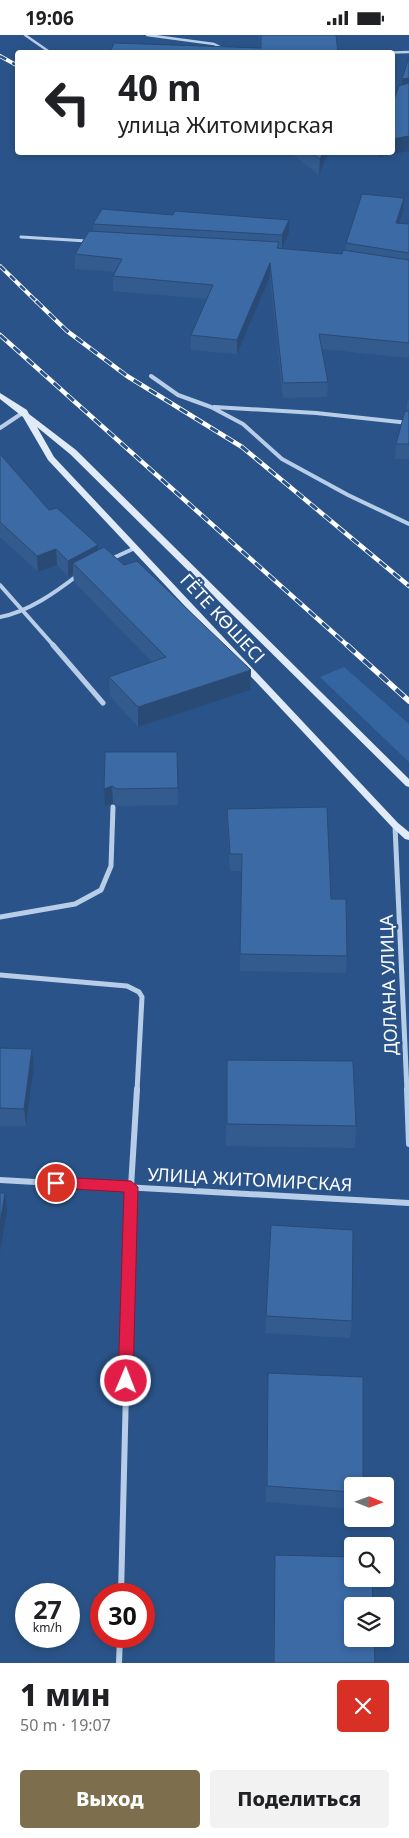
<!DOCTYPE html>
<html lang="ru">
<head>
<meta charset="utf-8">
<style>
	body { margin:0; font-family:"Noto Sans",sans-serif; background:#f2f2f2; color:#202124; height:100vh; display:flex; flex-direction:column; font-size:19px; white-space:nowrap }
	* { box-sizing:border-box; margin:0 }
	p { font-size:16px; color:#757577 }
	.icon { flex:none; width:28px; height:28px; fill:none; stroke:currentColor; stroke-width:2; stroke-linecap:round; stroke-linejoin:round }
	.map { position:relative; height:1628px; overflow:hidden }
	.sheet { display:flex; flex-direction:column; background:#fff; flex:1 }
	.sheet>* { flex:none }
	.banner { position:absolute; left:15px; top:15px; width:380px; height:105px; border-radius:5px; box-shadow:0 2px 8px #0003; background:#fff; color:#202124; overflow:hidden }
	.needle { width:32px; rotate:91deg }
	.buttons { position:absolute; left:344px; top:1442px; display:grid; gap:10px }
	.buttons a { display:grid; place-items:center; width:50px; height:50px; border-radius:5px; background:#fff; box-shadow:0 2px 8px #0003; font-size:25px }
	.speed { position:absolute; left:15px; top:1548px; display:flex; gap:10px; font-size:25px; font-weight:700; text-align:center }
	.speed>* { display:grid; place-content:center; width:65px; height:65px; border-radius:50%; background:#fff; box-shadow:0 2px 8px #0003; line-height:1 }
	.speed small { font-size:12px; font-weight:400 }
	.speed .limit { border:8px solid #d22; background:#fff; color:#111 }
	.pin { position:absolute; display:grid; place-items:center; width:42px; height:42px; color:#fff; margin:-21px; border:2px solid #fff; border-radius:50%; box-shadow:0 1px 5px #0007 }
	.me { position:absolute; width:55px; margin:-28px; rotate:1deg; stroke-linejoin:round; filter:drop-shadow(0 0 4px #0008) }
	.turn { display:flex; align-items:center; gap:18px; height:105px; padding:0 20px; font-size:22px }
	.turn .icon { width:65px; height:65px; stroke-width:2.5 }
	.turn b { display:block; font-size:35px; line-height:42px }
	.round { display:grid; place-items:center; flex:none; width:52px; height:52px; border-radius:5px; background:#f2f2f2 }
	.summary { display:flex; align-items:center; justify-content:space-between; height:85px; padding:0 20px }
	h1 { font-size:30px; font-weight:800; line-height:38px }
	.primary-button { display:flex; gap:10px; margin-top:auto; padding:10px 20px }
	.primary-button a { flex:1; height:58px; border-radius:5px; background:#7d6f4d; color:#fff; font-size:20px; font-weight:800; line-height:58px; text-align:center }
	.primary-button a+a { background:#f2f2f2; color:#202124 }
	.status { display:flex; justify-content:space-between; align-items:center; height:35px; padding:0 25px; background:#fff; direction:ltr }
	.status svg { height:14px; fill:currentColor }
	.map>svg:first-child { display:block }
</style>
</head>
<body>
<div class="status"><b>19:06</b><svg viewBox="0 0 49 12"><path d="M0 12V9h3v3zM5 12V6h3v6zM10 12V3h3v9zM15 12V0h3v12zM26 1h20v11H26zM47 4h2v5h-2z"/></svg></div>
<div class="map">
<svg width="409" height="1628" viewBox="0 0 409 1628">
	<rect width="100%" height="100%" fill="#2a5489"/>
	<!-- green -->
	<path fill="#3565a0" d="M344,632L409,689V727L320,642Z"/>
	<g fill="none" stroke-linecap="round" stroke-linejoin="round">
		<!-- lane -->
		<path stroke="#b8cee8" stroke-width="2.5" d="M25,0L51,18
			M147,0L214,9L222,13
			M373,18L409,17"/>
		<!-- street-far3 -->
		<path stroke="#b8cee8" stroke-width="3" d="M392,63L409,61
			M21,202L87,206"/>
		<!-- street-far2 -->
		<path stroke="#b8cee8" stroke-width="4" d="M151,341L178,360L211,372L243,389L282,424L348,460L409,489
			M214,372L316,378L409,388
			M0,393L24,377
			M111,524L135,513
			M0,550L54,611
			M0,582C28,577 56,557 78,540"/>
		<!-- street-far1 -->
		<path stroke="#b8cee8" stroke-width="5" d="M53,610L103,668
			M395,791L407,1056
			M0,882L75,869L101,855L111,831L113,772
			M0,940L127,951L139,957L142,962L137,1056"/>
		<!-- street -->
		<path stroke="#b8cee8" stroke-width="6" d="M407,1054L409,1109
			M0,1145L409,1168
			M121,1559L131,1152L137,1054
			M119,1628L120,1601"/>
		<!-- secondary -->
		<path fill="#e1ebf8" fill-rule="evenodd" d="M0,358L27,375L29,379L76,415L409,744V752L406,751L70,419L37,392L54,422L398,788L409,797V805L405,804L392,792L48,425L23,382L0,364Z"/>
		<!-- rail-far2 casing -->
		<g stroke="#fff" stroke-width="4">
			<path id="rail-far2" d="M0,21L18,31
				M0,231L37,267"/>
		</g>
		<!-- rail-far1 casing -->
		<g stroke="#fff" stroke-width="4.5">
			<path id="rail-far1" d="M36,266L67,296L127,341L242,412L409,551
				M0,300L348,611"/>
		</g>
		<!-- rail casing -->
		<g stroke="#fff" stroke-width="5.5">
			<path id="rail" d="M347,610L409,666"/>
		</g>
		<!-- rail-far2 -->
		<use href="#rail-far2" stroke="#2a5489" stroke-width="2.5" stroke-dasharray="7" stroke-linecap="butt"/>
		<!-- rail-far1 -->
		<use href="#rail-far1" stroke="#2a5489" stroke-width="3" stroke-dasharray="9" stroke-linecap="butt"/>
		<!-- rail -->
		<use href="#rail" stroke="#2a5489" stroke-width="4" stroke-dasharray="11" stroke-linecap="butt"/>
	</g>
	<!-- wall -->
	<path fill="#335b8e" d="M259,0H336L260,13Z
		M291,118H328L319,140Z
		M404,163L403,176L399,188L409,189V323L322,314L328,347L327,362L283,363L270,242L237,319L191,315V300L207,264L113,256V241L115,237L75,234V219L93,196V189L289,198L282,214L342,219L345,215L346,208Z
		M409,363V424H395L396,409L407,376V369Z
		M0,419L49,475L98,510L99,515L124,530L251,635L250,655L138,692L110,661L109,642L152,627L74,547L73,539L68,542L57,530L38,537L0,502Z
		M177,717L178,770L117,771L113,768L105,771L104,754Z
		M227,774L331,864L347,921L346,938L240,936L241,836H230L227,791Z
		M0,1013L32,1014L34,1031L26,1091H0Z
		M227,1025L356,1091L355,1113L226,1111Z
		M266,1281L352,1286L350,1303L265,1298Z
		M268,1338L352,1451V1474L266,1467Z
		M275,1520L375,1628H273Z"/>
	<!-- shaded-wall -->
	<path fill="#294a74" d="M409,43V58L401,59L402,44Z
		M409,101V116L379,122V118H392V104Z
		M253,118H269L253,120Z
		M323,118H328L319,140L320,124Z
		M404,163L403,176L395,202L396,188Z
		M289,185V198L282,214V200Z
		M270,228V242L237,319V305Z
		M98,510L99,526L73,528V539L68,542V526Z
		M56,514L57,530L38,537L37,521Z
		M251,635L250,655L138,692V672Z
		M112,751L113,768L105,771L104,754Z
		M32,1014L34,1031L26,1091L24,1074Z
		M5,1158L7,1175L0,1217V1189Z"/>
	<!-- building -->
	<path fill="#3b6aa5" stroke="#294a74" d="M261,0H336L338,18H110L114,8L261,13Z
		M409,22V43L402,44Z
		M409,48V101L392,104V70L399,51Z
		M311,118H323L320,124Z
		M362,159L404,163L396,188L409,189V218L346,208Z
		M102,174L173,180L175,176L289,185L282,200L93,189Z
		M89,196L279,207L277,213L342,219L343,215L409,225V308L319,299L328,347L283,348L270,228L237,305L191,300L213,250L113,241L122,224L75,219Z
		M405,376H409V409H396Z
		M0,419L49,475L57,473L98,510L68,526L56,514L37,521L0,487Z
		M104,512L124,530L137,526L251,635L138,672L109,642L166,622L73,528Z
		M105,717H177L178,753L117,754L112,751L104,754Z
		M327,772L331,864H346L347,921L240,919L242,819H230L227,774Z
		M0,1013L32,1014L24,1074L0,1073Z
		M227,1025L353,1026L356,1091L227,1089Z
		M0,1158H5L0,1189Z
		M271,1190L353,1195L352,1286L266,1281Z
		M268,1338L363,1342V1451H352V1457L267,1451Z
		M275,1520L352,1522V1544H372L373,1571H352V1604H374L375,1628H274Z"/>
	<!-- route -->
	<path fill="#e11d48" stroke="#92132f" d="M56,1142L131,1146L138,1152L133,1346L131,1350L126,1352L121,1350L118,1346L124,1157L56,1153L49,1148Z"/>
	<g text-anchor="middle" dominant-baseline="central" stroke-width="5" stroke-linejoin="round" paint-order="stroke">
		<!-- street labels -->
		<g font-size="18" fill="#fff" stroke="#2a5489">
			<text transform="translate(223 583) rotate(47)">ГЁТЕ КӨШЕСІ</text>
			<text transform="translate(388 950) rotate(-92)">ДОЛАНА УЛИЦА</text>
			<text transform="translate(250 1144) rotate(3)">УЛИЦА ЖИТОМИРСКАЯ</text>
		</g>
	</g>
</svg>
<div class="buttons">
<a><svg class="needle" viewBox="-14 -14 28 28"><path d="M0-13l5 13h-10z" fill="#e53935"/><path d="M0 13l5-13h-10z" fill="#757577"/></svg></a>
<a><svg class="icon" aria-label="search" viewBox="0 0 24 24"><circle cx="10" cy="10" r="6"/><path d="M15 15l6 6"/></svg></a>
<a><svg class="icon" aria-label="layers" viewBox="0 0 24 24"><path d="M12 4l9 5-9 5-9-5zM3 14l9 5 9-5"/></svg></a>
</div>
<div class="speed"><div>27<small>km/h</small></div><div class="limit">30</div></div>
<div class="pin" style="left:56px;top:1148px;background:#d93025"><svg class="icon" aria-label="arrive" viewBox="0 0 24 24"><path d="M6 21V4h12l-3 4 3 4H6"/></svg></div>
<svg class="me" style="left:126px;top:1346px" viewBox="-20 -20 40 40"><circle r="17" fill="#e11d48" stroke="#fff" stroke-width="3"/><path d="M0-11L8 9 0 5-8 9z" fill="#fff"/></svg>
<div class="banner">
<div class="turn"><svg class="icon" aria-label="left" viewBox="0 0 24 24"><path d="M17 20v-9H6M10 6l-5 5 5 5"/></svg><div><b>40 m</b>улица Житомирская</div></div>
</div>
</div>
<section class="sheet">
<div class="summary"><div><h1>1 мин</h1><p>50 m · 19:07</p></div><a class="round" style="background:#d93025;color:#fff"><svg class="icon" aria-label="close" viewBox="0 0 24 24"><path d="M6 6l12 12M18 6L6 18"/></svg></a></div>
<div class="primary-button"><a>Выход</a><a>Поделиться</a></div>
</section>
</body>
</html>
